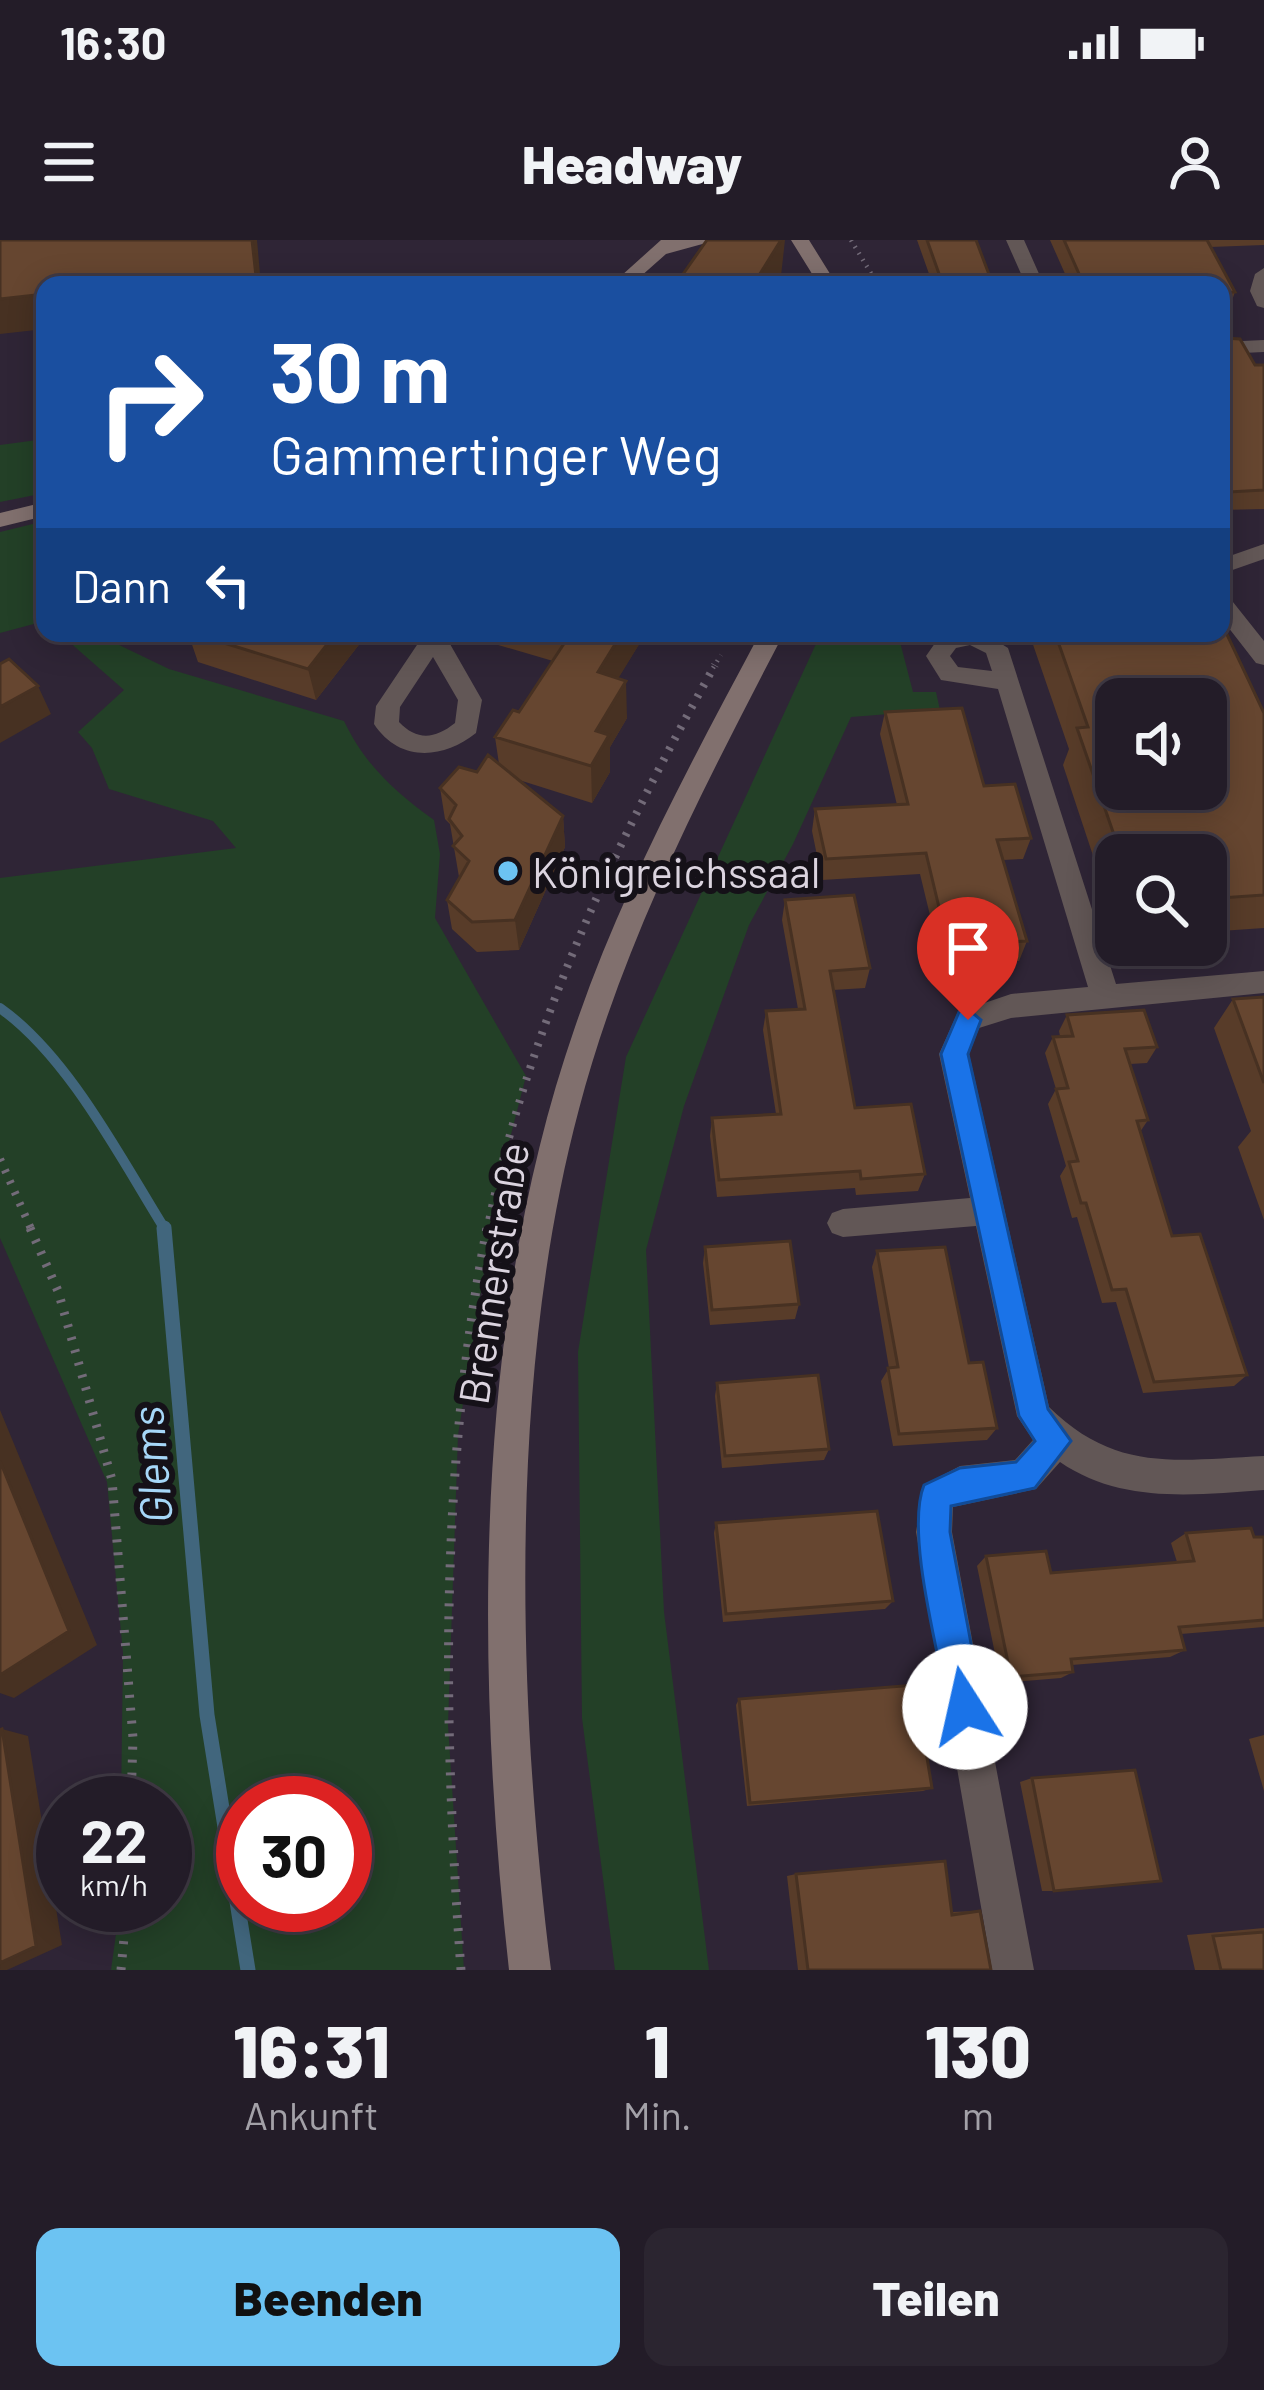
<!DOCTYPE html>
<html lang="de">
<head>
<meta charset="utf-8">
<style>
	body { margin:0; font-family:Barlow,sans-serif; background:#2b2530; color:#f1f3f6; height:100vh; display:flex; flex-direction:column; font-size:45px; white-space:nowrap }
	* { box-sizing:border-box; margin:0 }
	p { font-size:39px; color:#a3a1a8 }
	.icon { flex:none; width:66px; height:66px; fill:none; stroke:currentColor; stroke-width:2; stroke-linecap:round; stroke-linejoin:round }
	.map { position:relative; height:1730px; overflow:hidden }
	.sheet { display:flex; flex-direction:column; background:#231c28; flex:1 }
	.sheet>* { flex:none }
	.banner { position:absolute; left:36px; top:36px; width:1194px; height:366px; border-radius:24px; box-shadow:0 6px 30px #0003,0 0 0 3px #403a45; background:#1a4fa0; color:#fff; overflow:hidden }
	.tools { position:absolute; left:1095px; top:438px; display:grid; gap:24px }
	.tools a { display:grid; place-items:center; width:132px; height:132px; border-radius:24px; background:#231c28; box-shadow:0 6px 30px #0003,0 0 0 3px #403a45; font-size:60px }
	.speed { position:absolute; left:36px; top:1536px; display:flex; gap:24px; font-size:60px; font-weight:700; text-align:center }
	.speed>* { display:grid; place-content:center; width:156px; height:156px; border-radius:50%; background:#231c28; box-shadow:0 6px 30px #0003,0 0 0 3px #403a45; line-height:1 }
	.speed small { font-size:30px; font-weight:400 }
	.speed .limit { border:18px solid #d22; background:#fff; color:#111 }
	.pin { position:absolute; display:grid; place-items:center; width:102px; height:102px; color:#fff; margin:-123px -51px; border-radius:50% 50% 50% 0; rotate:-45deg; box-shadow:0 0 12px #0007 }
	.pin .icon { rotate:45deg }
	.me { position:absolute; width:132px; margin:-66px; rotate:350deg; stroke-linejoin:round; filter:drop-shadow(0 0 9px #0008) }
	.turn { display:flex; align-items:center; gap:42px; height:252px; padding:0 36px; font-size:54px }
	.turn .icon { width:156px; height:156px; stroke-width:2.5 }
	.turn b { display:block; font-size:84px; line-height:102px }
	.then { display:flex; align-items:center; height:114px; padding:0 36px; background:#0003; gap:24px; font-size:45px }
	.eta { display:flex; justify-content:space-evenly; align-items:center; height:204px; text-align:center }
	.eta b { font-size:72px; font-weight:800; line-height:84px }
	.cta { display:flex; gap:24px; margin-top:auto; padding:24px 36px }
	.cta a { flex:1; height:138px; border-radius:24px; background:#6cc3f2; color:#111; font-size:48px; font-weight:800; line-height:138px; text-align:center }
	.cta a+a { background:#2b2530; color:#f1f3f6 }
	.status { display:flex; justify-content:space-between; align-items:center; height:84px; padding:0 60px; background:#231c28; direction:ltr }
	.status svg { height:33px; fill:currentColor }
	header { display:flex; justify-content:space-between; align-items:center; height:156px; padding:0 36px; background:#231c28; font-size:54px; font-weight:800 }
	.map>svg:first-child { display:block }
</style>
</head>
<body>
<div class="status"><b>16:30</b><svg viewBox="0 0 49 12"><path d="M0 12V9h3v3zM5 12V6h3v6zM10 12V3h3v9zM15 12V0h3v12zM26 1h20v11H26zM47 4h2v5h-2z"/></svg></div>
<header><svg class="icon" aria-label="menu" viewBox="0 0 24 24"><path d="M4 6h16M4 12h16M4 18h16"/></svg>Headway<svg class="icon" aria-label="person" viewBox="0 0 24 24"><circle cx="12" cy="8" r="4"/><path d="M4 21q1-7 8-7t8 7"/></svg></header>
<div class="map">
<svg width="1264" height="1730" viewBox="0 0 1264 1730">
	<rect width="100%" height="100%" fill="#2f2536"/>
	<!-- green -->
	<path fill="#234027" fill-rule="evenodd" d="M45,199V253L0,262V205Z
		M45,281V381L0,393V292Z
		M59,393H132L117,404L169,429L344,481C365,525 395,552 434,580L440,614L435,678L526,836L498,945L458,1195L448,1485L464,1730H111L120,1665H165V1563H121L123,1413L107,1242L0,998V638L236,608L213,581L109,549L92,508L78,492L124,450ZM243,1563H345V1665H243Z
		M821,393H916L899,398L913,452H936L940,470L851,477L793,604L749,685L684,866L646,1010L664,1372L709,1730H615L582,1478L578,1112L626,817Z"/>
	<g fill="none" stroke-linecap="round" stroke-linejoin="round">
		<!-- stream-far1 -->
		<path stroke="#41667d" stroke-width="10" d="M0,768C69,817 121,919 166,991"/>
		<!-- stream -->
		<path stroke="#41667d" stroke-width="15" d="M164,988L207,1475L248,1730"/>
		<!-- path-far2 -->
		<path stroke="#736b79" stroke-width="4.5" stroke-dasharray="1.5 6" stroke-linecap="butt" d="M851,0L878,45
			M713,428L721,415"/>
		<!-- path-far1 -->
		<path stroke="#736b79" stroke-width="8" stroke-dasharray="3 9" stroke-linecap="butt" d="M0,919L32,991
			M487,991C527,789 615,604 715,425"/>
		<!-- path -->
		<path stroke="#736b79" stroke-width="9" stroke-dasharray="3 10" stroke-linecap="butt" d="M30,988L58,1051L112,1240L133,1498L131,1563
			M121,1730L127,1665
			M461,1730C443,1482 439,1233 487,988"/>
		<!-- minor -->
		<path fill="#625756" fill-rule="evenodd" d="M1006,0H1024L1044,45H1026Z
			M1264,28V68L1257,66L1250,51L1255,34Z
			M1264,100V112L1221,114V102Z
			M1264,304V319L1221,334V319Z
			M1221,354L1229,357L1264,401V425L1256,423L1221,378Z
			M425,393H449L446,397L482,460L476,493C442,520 399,522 374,484L376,466ZM433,417L458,460L455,483C435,499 417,501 399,482L400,467Z
			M953,393H984L1008,408L1116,744L1264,731V753L1011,778L979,788L969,814L1049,1167C1116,1233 1177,1220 1264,1216V1250C1194,1255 1121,1264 1060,1222L1036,1249L953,1267L952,1292L1034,1730H992L916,1292L924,1245L960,1226L1015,1220L1033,1200L1017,1176L976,986L843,997L832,993L827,983L832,973L843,969L970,958L939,814L958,772L1011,754L1088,747L998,449L941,440L926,416L940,396ZM970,405L986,413L992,431L958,427L950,416L956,408Z"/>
		<!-- secondary -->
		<path fill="#81706e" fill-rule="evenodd" d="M661,0H717L666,14L631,45H611Z
			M791,0H809L837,45H819Z
			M45,262V276L0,287V273Z
			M760,393H784C704,547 623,701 579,869C508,1135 517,1458 551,1730H509C475,1424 473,1080 575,787C622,649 692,521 760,393Z"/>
	</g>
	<!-- wall -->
	<path fill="#583c29" d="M917,0H976L993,45H933Z
		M1050,0H1264V5L1210,7L1235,52L1228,71H1225V98L1255,125H1264V269L1221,270V45H1070Z
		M188,393H368L316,460L198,422Z
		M488,393H646L618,438L627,478L610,507V532L592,563L519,540L563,576L565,607L519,710L477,712L452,689L447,660L459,637L450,584L445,579L440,548L499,524L495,497L519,472L553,421L488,402Z
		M1029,393H1221L1264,473V688L1206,692V615H1116V685L1063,525L1069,509Z
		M885,472L984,546L1031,598L1023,619L1003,620L1027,701L1019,721L942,725L920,634L822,640L812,591L815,569L897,565L880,494Z
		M785,660L870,728L865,748L833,750L855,868L925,934L918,951L856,955L855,948L717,957L710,896L712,878L776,874L763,790L766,771L798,769L782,680Z
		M1264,757V980L1238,907L1251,891L1214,788L1233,759Z
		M1067,775L1157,807L1147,823L1130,824L1148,880L1140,892L1172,996L1247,1135L1234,1146L1143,1153L1116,1062L1102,1063L1077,977L1072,978L1060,936L1066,926L1048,864L1056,849L1045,813L1053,797L1060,796L1059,791Z
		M705,1007L799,1064L795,1079L710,1085L703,1023Z
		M877,1011L969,1123L997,1188L987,1200L893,1206L881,1141L889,1128L872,1027Z
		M717,1143L829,1209L824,1220L722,1228L715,1156Z
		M716,1283L893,1361L885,1369L723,1382L714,1293Z
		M1186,1293L1264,1297V1387L1181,1394L1185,1410L1170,1417L1072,1425L1073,1432L1061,1438L1001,1443L977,1326L986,1316L1051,1333L1177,1322L1171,1303Z
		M739,1459L932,1548L923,1551L747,1566L736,1465Z
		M1264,1495V1551L1249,1499Z
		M1032,1538L1054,1651H1042L1020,1542Z
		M796,1634L951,1672L980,1671L991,1730H798L787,1636Z
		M1264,1688V1730H1195L1187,1695Z"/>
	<!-- shaded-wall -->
	<path fill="#473122" d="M252,0H257L261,45H257Z
		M781,0H785L780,45H753Z
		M45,54V89L0,94V59Z
		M336,393H368L316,460L308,429Z
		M622,393H646L599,470L598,432Z
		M626,441L627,478L610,507V532L592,563L591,526L596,491Z
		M38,446L51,474L0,503V467Z
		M563,576L565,607L519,710L515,680Z
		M0,1170L97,1405L14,1458L0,1453Z
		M2,1489L28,1496L62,1705L7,1730H0Z"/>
	<!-- building -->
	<path fill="#664630" stroke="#473122" stroke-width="3" fill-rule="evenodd" d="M0,0H252L257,45H163V41L126,45H45V54L0,59Z
		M707,0H781L753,45H660L662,41L676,44Z
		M927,0H976L993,45H943Z
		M1064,0H1207L1235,52L1221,53V45H1084Z
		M1221,60L1228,79L1224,83L1225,98L1240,99L1255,125H1264V250L1229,252L1226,246H1221Z
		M1223,386L1264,473V655L1206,659V615H1121L1077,488L1088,487L1055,393H1221V387ZM1116,459H1206V549H1116Z
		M192,393H336L308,429Z
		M571,393H622L598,432L626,441L596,491L609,495L591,526L495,497L513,470L519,472Z
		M9,419L38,446L0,467V424Z
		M962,468L984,546L1015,544L1031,598L997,600L1027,701L948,705L926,613L826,619L815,569L908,564L885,472Z
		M488,515L563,576L515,680L472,682L447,660L469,621L453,606L462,596L449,579L456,565L440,548L459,527L477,532Z
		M854,655L870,728L830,731L855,868L911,864L925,934L861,939L860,931L719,940L712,878L781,874L766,771L805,769L785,660Z
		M1264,757V843L1233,759Z
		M1144,770L1157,807L1125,809L1148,880L1137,881L1172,996L1200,994L1247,1135L1154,1142L1126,1049L1112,1050L1086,963H1081L1069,922L1078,921L1056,849L1068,848L1053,797L1073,796L1067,775Z
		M790,1001L799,1064L712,1070L705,1007Z
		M945,1007L969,1123L983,1122L997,1188L899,1194L888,1128L898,1127L877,1011Z
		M818,1135L829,1209L725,1216L717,1143Z
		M0,1221L69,1391L0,1435Z
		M877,1271L893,1361L726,1374L716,1283Z
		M1251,1288L1254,1297H1264V1380L1179,1387L1185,1410L1071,1419L1073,1432L1011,1437L986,1316L1046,1311L1051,1333L1194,1321L1186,1293Z
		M915,1445L932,1548L750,1563L739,1459Z
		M2,1489L36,1706L0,1723V1490Z
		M1135,1530L1161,1641L1054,1651L1032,1538Z
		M945,1621L952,1675L980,1671L991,1730H808L796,1634Z
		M1264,1692V1730H1221L1213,1696Z"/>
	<!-- route -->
	<path fill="#1a73e8" stroke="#114b97" stroke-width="3" d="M968,769L981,780L968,814L1048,1169L1071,1201L1035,1248L951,1266L950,1292L983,1467L978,1480L965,1485L953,1480L948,1467C939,1414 905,1292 924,1245L960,1228L1016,1222L1035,1201L1019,1176L941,814L959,772Z"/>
	<!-- markers -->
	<circle fill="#6cc3f2" stroke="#151118" stroke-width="4.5" cx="508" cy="631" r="12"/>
	<g text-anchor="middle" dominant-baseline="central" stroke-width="12" stroke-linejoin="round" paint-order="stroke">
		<!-- poi labels -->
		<g font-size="42" fill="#dbd4df" stroke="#151118" text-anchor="start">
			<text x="532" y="631">Königreichssaal</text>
		</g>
		<!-- street labels -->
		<g font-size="42" fill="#dbd4df" stroke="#151118">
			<text transform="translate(492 1033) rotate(-81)">Brennerstraße</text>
		</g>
		<!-- water labels -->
		<g font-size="45" font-style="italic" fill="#a6d7f8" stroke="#151118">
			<text transform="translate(150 1225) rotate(-95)">Glems</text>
		</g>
	</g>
</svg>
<div class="tools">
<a><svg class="icon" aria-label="sound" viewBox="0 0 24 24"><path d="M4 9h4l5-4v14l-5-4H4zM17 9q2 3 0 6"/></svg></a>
<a><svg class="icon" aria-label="search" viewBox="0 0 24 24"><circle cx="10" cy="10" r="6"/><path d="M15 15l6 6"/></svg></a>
</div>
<div class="speed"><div>22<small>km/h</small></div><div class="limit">30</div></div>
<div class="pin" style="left:968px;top:780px;background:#d93025"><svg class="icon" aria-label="arrive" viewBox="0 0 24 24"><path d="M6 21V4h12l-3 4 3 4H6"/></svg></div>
<svg class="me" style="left:965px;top:1467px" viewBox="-20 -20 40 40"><circle r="19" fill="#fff"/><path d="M0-13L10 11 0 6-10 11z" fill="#1a73e8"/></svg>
<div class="banner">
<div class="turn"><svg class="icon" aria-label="right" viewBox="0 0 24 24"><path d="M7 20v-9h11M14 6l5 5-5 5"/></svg><div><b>30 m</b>Gammertinger Weg</div></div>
<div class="then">Dann<svg class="icon" aria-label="left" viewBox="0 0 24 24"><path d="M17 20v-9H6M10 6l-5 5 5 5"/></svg></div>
</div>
</div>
<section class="sheet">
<div class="eta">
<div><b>16:31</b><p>Ankunft</p></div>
<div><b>1</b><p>Min.</p></div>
<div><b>130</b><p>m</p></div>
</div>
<div class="cta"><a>Beenden</a><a>Teilen</a></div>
</section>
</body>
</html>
